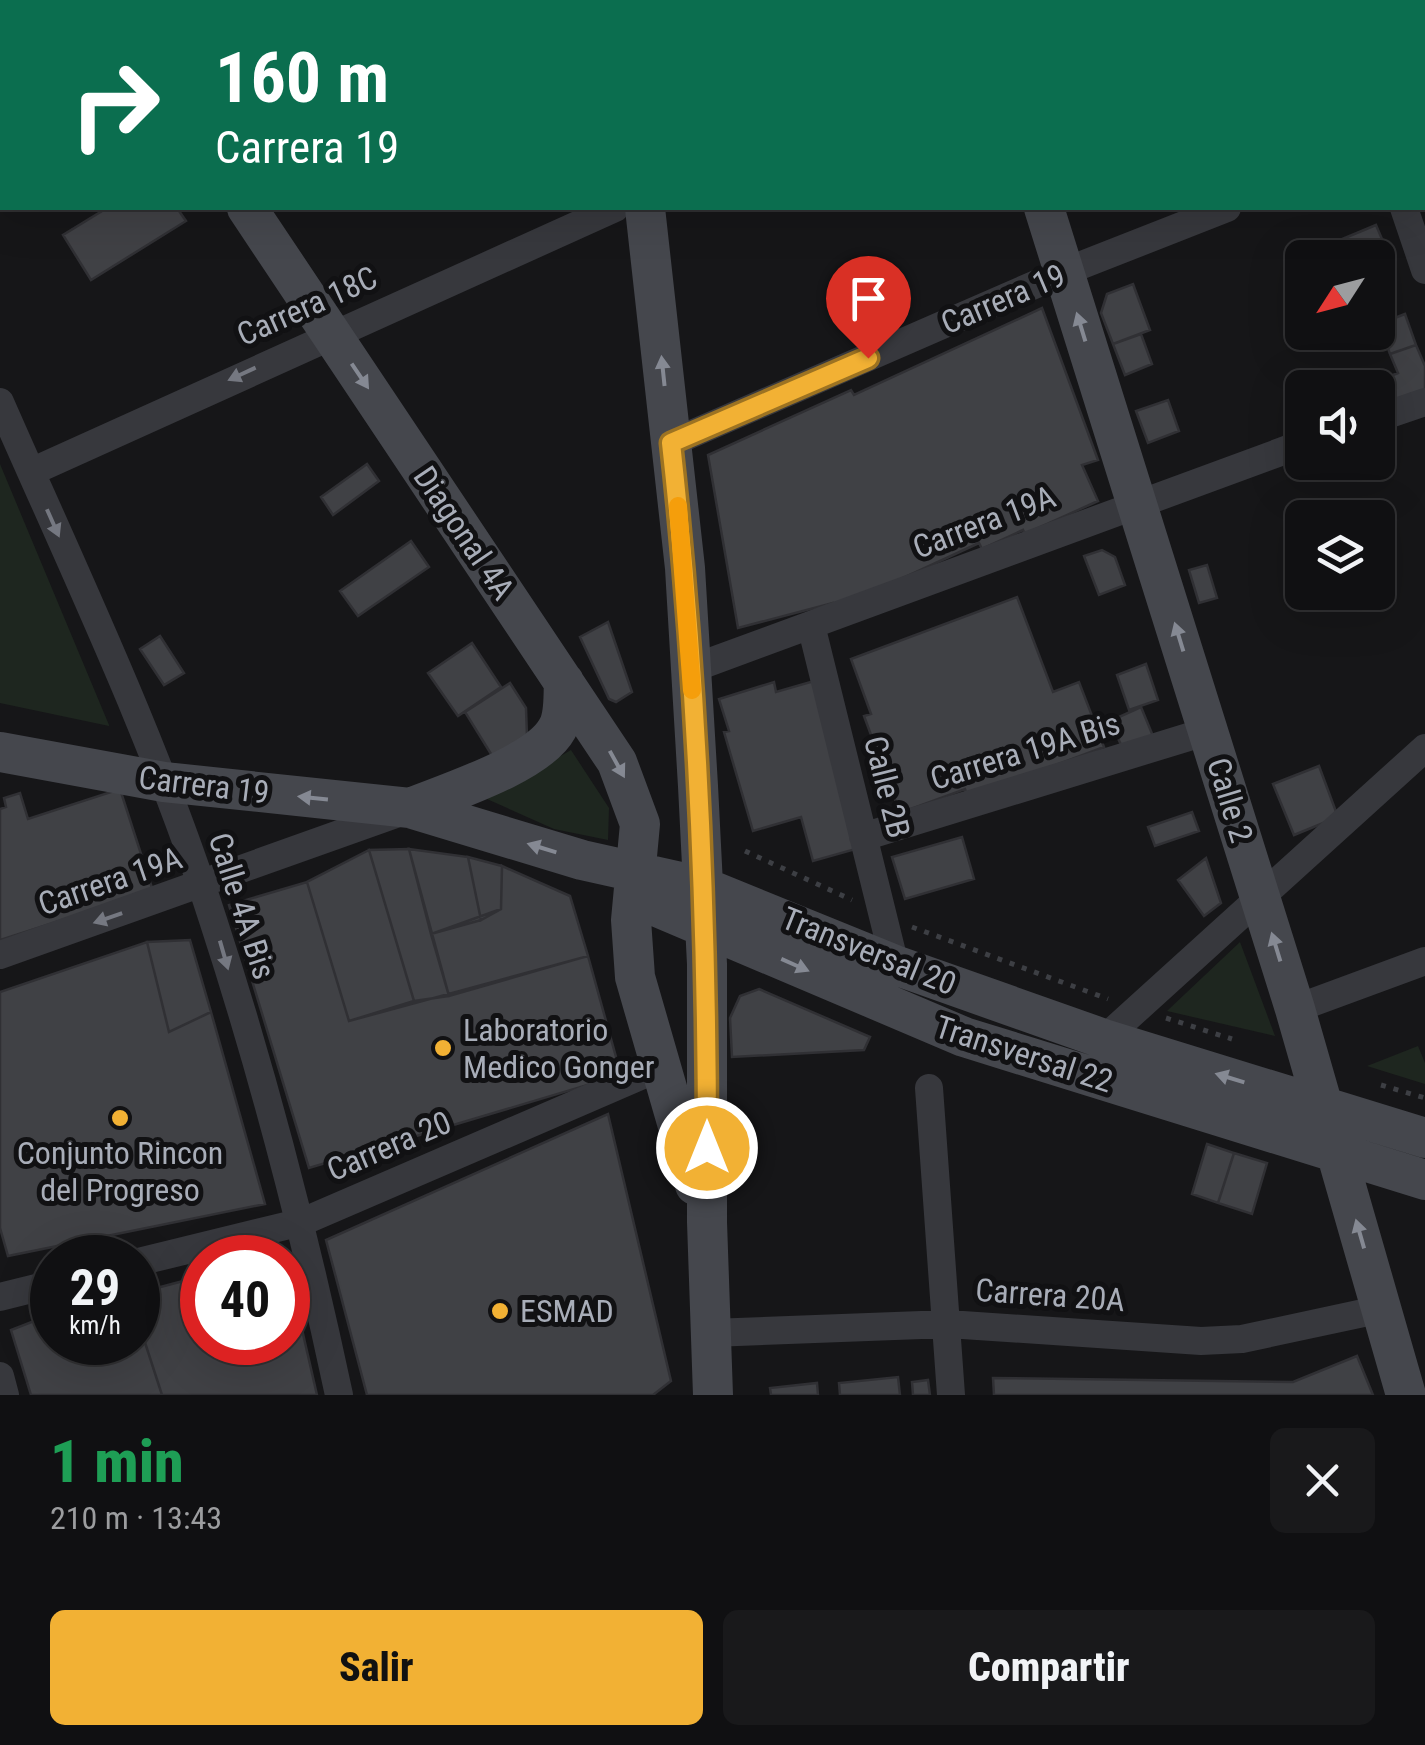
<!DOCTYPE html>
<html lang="es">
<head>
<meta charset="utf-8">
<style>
	body { margin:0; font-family:"Roboto Condensed",sans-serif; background:#19191b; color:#f1f3f6; height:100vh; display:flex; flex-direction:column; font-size:38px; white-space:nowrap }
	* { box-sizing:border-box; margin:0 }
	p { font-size:32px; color:#9c9d9f }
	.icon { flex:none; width:55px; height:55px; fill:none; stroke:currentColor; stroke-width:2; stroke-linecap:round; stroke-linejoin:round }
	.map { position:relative; height:1395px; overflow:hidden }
	.sheet { display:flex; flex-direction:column; background:#101012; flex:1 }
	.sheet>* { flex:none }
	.top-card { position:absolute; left:0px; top:0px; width:1425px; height:210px; box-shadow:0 10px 40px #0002,0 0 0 2px #303032; background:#0b6e4f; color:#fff; overflow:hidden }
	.needle { width:65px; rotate:234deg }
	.tools { position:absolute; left:1285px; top:240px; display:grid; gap:20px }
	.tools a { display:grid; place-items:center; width:110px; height:110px; border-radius:15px; background:#101012; box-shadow:0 10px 40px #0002,0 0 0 2px #303032; font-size:50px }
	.speed { position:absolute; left:30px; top:1235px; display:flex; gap:20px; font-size:50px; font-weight:700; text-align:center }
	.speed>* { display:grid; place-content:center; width:130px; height:130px; border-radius:50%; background:#101012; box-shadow:0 10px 40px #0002,0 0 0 2px #303032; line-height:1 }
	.speed small { font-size:25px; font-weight:400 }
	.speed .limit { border:15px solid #d22; background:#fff; color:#111 }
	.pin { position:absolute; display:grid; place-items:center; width:85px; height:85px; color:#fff; margin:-102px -42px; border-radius:50% 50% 50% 0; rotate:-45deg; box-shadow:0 0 10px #0007 }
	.pin .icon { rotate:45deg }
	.me { position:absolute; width:110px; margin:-55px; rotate:0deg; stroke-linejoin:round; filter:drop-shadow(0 0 8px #0008) }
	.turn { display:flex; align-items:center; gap:35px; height:210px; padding:0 50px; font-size:45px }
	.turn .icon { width:130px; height:130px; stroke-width:2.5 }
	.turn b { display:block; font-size:70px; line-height:85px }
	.round { display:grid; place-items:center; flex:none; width:105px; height:105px; border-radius:15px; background:#19191b }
	.head { display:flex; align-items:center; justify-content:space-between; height:170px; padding:0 50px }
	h1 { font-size:60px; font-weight:800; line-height:75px; color:#1e9e55 }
	.cta { display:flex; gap:20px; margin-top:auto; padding:20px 50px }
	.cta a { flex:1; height:115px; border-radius:15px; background:#f2b134; color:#111; font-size:40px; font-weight:800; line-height:115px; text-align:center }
	.cta a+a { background:#19191b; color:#f1f3f6 }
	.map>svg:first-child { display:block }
</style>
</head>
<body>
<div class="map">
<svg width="1425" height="1395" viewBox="0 0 1425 1395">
	<rect width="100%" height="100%" fill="#161618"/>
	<!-- green -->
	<path fill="#1e261f" d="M0,464L109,725V726L0,703Z
		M571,750L609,808L608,840L554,829L487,799Z
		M1240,942L1275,1036L1167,1011Z
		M1418,1046L1425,1063V1084L1367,1066Z"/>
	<!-- building -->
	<path fill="#404145" stroke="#303034" stroke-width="2.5" d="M107,208H177L186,221L91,280L63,235Z
		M1376,225L1390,258L1378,263V258H1333L1328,245Z
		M1133,284L1150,330L1113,344L1101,313L1107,294Z
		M1042,308L1098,460L1082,465L1098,501L1025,534L1023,530L982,549L979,543L836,609L833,603L738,628L708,455L851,390L854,395Z
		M1405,314L1416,345L1390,354L1379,324Z
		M1141,334L1152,364L1125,375L1113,344Z
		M1416,345L1425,366V393L1378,411V388H1361L1398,373L1390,354Z
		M1168,400L1179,431L1148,443L1136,411Z
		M367,464L379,481L333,515L321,497Z
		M411,541L429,567L358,616L340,591Z
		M1102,550L1115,557L1125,585L1099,595L1084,556Z
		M1207,565L1217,598L1199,603L1189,570Z
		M1017,597L1053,692L1079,682L1104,747L968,798L965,789L900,813L864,716L871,714L851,659Z
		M608,622L632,692L616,702L609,699L580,637Z
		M160,636L184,673L164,685L140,649Z
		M472,643L501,687L458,716L428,673Z
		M1146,664L1158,700L1129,710L1117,675Z
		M814,681L863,847L813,861L801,817L753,831L724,732L729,731L719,699L774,682L776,692Z
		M510,683L526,708L527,736L496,762L465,712Z
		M1141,707L1153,736L1123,749L1110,721Z
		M1319,766L1338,817L1294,835L1273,784Z
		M120,789L153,891L0,940V809L6,807L4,798L20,793L28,819Z
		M1192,812L1199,831L1155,846L1148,827Z
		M962,837L974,879L905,899L892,857Z
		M409,849L468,857L481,920L431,934Z
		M409,849L449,996L414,1001L369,850Z
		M369,850L414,1001L349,1021L307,882Z
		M468,857L502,866L501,909L481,920Z
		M1206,858L1221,903L1204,916L1178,880Z
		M502,866L570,896L588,956L449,996L431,934L501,909Z
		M307,882L349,1021L588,956L621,1075L309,1168L229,905Z
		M190,940L211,1012L169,1032L147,942Z
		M147,942L169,1032L211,1012L265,1204L8,1256L0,1228V992Z
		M759,989L870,1037L864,1050L732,1057L730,1018L740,996Z
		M608,1114L671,1381L653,1395H367L326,1240Z
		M1207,1144L1234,1153L1218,1203L1192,1194Z
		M1234,1153L1267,1163L1252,1214L1218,1203Z
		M288,1268L317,1395H162L138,1321V1293L202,1276V1342H288Z
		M52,1314V1342H138V1321L162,1395H31L11,1330Z
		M1357,1356L1373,1395H994L993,1378L1293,1382Z
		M898,1377L900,1395H840L839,1383Z
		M928,1380L930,1395H913L912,1382Z
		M817,1383L818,1395H771L770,1388Z"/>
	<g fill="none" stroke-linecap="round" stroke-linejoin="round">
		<!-- path -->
		<path stroke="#3d3f44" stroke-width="5" stroke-dasharray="5 8" stroke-linecap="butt" d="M745,851L852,900
			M912,927L1108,999
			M1166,1018L1232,1039
			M1381,1085L1425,1098"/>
		<!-- street -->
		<path stroke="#37383d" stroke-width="28" d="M285,0V2
			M1341,0V2
			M354,2L362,0
			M1102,2L1107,0
			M0,120L2,119
			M1422,128L1425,126
			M1404,208L1425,270
			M0,402C75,573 156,742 213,920C264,1076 305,1235 339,1395
			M1378,418L1425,402
			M671,443L1064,272L1227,208
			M31,472L615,208
			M811,625L895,965
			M691,669L1302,444
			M863,837L1208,731
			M0,955L404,811
			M1295,1009L1425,961
			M1104,1039L1425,748
			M929,1088L951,1395
			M138,1262L302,1222L659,1068
			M0,1297L52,1284
			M711,1333L948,1324L1201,1341L1242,1339L1382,1309
			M0,1376L5,1395"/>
		<!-- secondary -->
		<path stroke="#45474d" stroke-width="40" d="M108,0L110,2
			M618,0V2
			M979,0L980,2
			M247,208L617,762L640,824L631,920L635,977L695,1185
			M645,208L685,568L698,786L707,964V1222L713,1395
			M1044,208L1295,1009L1406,1395
			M0,752L164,782L410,808L582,860L703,887L895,965L1104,1039L1425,1138
			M410,808C447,793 538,764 557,729C565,716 563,697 564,682
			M634,897L964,1037L1425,1180"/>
	</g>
	<!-- one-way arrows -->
	<defs><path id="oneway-solid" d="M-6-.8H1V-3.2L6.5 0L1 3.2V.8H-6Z" transform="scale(2.5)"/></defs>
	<g fill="#858993">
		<use href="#oneway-solid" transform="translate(1081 327) rotate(-107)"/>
		<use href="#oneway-solid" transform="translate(663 371) rotate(-96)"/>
		<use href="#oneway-solid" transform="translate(360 376) rotate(56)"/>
		<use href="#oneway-solid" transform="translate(1179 637) rotate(-107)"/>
		<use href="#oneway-solid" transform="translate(617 764) rotate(61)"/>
		<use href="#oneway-solid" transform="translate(313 798) rotate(-174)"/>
		<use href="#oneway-solid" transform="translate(542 848) rotate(-163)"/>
		<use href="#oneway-solid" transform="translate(1276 947) rotate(-107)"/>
		<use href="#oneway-solid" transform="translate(795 965) rotate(24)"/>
		<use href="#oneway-solid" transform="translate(1230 1078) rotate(-163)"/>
		<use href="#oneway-solid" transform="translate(1360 1234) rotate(-106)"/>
	</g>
	<g fill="#757881">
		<use href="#oneway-solid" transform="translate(242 374) rotate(155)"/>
		<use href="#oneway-solid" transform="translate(53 523) rotate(66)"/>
		<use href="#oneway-solid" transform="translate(108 918) rotate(161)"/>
		<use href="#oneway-solid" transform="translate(224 955) rotate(74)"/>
	</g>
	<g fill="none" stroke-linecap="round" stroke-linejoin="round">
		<!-- route casing -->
		<g stroke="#9d7322" stroke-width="25">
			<path id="route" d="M707,1148C707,913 697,677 671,443L868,358"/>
		</g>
		<!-- route -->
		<use href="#route" stroke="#f2b134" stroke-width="18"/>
		<!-- slow -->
		<path stroke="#f59e0b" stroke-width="18" d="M678,506L692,690"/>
	</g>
	<!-- markers -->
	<g fill="#f2b134" stroke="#111113" stroke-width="4">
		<circle cx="443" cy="1048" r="10"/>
		<circle cx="120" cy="1118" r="10"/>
		<circle cx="500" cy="1311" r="10"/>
	</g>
	<g text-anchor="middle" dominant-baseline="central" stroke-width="10" stroke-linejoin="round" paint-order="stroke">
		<!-- street labels -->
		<g font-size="32" fill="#a8adb8" stroke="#111113">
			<text transform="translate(1003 299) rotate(-23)">Carrera 19</text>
			<text transform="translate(307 306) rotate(-24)">Carrera 18C</text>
			<text transform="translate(984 522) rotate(-21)">Carrera 19A</text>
			<text transform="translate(464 533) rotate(56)">Diagonal 4A</text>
			<text transform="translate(1025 751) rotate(-17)">Carrera 19A Bis</text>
			<text transform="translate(204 785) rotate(7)">Carrera 19</text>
			<text transform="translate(887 787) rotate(76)">Calle 2B</text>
			<text transform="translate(1230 800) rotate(73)">Calle 2</text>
			<text transform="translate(110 881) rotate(-19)">Carrera 19A</text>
			<text transform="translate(242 906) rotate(72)">Calle 4A Bis</text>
			<text transform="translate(869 951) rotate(22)">Transversal 20</text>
			<text transform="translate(1024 1054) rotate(18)">Transversal 22</text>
			<text transform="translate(389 1146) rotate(-23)">Carrera 20</text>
			<text transform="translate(1050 1295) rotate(4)">Carrera 20A</text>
		</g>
		<!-- poi labels -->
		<g font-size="32" fill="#a8adb8" stroke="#111113" text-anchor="start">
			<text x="463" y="1030">Laboratorio<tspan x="463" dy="37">Medico Gonger</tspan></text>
			<text x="120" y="1153" text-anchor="middle">Conjunto Rincon<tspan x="120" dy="37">del Progreso</tspan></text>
			<text x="520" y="1311">ESMAD</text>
		</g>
	</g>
</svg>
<div class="tools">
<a><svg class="needle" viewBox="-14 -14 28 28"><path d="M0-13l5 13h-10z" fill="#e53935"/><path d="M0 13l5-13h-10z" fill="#9c9d9f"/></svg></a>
<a><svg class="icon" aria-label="sound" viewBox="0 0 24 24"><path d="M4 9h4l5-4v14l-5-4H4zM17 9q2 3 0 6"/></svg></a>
<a><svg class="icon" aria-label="layers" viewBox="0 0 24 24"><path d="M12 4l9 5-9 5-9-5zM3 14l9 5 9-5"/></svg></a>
</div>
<div class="speed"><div>29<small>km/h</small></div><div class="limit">40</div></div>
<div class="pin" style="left:868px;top:358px;background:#d93025"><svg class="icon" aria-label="arrive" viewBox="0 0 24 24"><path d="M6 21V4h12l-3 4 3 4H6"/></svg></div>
<svg class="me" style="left:707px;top:1148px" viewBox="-20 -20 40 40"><circle r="17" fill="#f2b134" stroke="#fff" stroke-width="3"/><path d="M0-11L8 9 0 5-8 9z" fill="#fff"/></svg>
<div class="top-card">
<div class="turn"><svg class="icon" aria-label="right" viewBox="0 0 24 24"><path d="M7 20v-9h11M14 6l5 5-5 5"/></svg><div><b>160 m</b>Carrera 19</div></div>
</div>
</div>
<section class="sheet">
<div class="head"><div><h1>1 min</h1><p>210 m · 13:43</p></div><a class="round"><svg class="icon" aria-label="close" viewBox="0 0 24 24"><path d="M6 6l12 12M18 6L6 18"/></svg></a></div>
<div class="cta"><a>Salir</a><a>Compartir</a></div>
</section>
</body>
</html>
